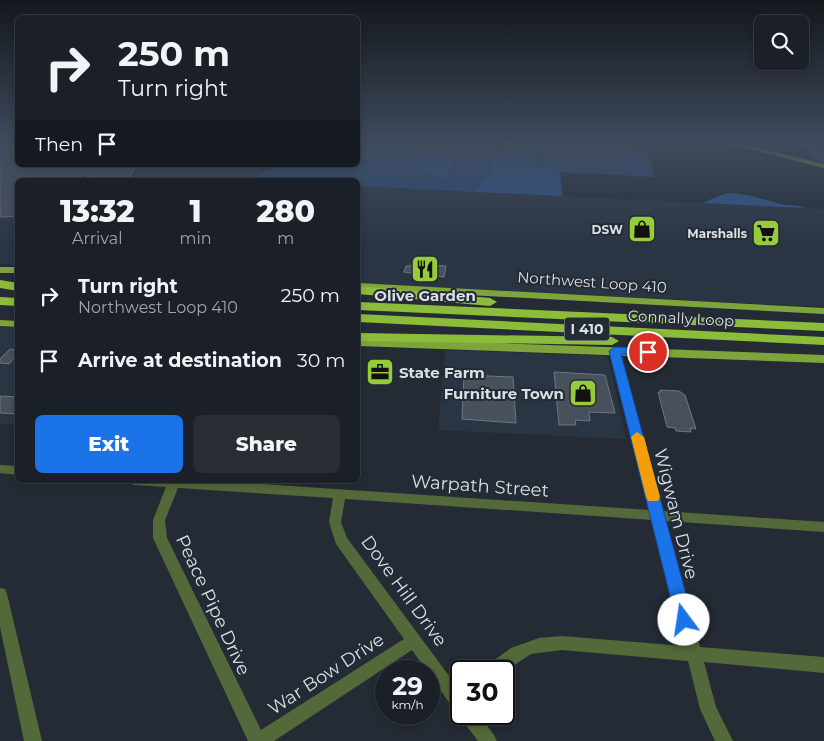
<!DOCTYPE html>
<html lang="en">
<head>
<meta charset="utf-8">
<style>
	body { margin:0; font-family:Montserrat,sans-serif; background:#282d34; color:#f1f3f6; height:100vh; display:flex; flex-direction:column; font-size:19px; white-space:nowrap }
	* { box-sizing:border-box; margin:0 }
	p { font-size:16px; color:#a0a3a8 }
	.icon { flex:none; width:28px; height:28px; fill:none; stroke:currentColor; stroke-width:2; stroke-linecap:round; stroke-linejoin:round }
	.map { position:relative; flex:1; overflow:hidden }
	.sheet { position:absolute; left:15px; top:178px; width:345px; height:305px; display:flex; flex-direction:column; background:#1b2028; border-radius:8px; box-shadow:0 2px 8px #0003,0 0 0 1px #393e45 }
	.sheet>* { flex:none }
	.banner { position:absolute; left:15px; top:15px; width:345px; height:152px; border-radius:8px; box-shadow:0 2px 8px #0003,0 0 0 1px #393e45; background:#1b2028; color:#f1f3f6; overflow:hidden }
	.tools { position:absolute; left:754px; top:15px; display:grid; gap:10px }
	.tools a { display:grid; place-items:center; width:55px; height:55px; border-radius:8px; background:#1b2028; box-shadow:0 2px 8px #0003,0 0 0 1px #393e45; font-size:25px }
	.speed { position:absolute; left:375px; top:660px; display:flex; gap:10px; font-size:25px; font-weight:700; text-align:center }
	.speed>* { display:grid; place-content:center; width:65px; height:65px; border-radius:50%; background:#1b2028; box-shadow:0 2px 8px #0003,0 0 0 1px #393e45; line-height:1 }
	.speed small { font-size:12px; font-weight:400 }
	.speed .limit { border:2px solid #111; border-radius:8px; background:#fff; color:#111 }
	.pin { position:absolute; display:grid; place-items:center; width:42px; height:42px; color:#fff; margin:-21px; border:2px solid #fff; border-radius:50%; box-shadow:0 1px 5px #0007 }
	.me { position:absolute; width:55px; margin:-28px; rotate:346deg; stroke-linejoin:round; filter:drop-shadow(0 0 4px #0008) }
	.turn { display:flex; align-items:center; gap:18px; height:105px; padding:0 20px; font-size:22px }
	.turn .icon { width:65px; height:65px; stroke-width:2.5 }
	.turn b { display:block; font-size:35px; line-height:42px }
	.then { display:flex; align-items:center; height:48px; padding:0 20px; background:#0003; gap:10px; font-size:19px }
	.eta { display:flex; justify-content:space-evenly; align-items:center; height:85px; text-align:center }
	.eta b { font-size:30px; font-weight:800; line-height:35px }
	.button { display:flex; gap:10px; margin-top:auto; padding:10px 20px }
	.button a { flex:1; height:58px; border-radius:8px; background:#1a73e8; color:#fff; font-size:20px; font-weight:800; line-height:58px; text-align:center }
	.button a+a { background:#282d34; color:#f1f3f6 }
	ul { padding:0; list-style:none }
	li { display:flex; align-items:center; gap:15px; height:65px; padding:0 20px }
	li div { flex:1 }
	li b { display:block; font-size:19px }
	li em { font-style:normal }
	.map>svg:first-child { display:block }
</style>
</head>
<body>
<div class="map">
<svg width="824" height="741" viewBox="0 0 824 741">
	<rect width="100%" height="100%" fill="#242b35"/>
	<!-- built -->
	<path fill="#2a3544" d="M0,144H17L18,165H277L254,176L252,180H18L17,265L0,264Z
		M358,186L824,209V307L358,284Z
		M0,327L17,328V425L0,424Z
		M445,350L605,356L608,358L626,439L438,430Z"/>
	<!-- green -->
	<path fill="#274c7e" d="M419,144H504L497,151L494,166L475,192L358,186V180H252L254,177L277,165H358V157L416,160V168L438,153L433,155Z
		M553,144H626L628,149L647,150L655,177L560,172L559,169L535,168L534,153H544Z
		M805,144H816L824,152V163L813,159L806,152L810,151L805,149Z"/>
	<!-- forest -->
	<path fill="#2e5892" d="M358,144H419L433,155L446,150L454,155V161L444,179L416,168V160L358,157Z
		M504,144H552L544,153H534L535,167L560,169L562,196L475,192L494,166V159Z
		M727,193C749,194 762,199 781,204C789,206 797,204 804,208L702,203Z"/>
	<!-- building -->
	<path fill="#48505b" stroke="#6e7682" d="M0,144H18V165H137L129,177L120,180H93L84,174L78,180H18V216L0,217Z
		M412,264L446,266L444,277L404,272L406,266H411Z
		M10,349L18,350V358H14L9,364L0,363V359Z
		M554,372L605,375L615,413L589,412L590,421L575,420L576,425H559Z
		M464,375L513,377L516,423L462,419Z
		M660,390L679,391L685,395L696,429L690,428L691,432L676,431L675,428L667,427L658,392H661Z
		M0,396L18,397V414L0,413Z"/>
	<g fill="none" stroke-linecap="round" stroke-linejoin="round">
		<!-- minor -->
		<path fill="#546939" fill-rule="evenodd" d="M615,348L620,351L663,511L824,522V532L666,521L700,647L824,657V673L704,662L716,707L733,741H715L700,709L688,661L562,650L531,654L504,672L484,671L486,666L511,648L539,638L562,636L684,646L653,520L345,499L341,522L347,538L461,692V714H478L494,735L497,741H478L462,720L460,713L455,711L429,674V671H427L412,650L274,741H248L153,538V520L166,487L134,485L130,483L128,480H202L650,510L610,351ZM178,488L333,498L329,522L336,544L404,639L261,730L167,538L165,520Z
			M0,465L18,466V475L0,473Z
			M0,588L5,589L7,594L42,741H24L0,627Z"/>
		<!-- major -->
		<path fill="#7da53c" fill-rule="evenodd" d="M730,144H741L824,164V168Z
			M0,267H18V273H0Z
			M358,283L824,308V314L358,289Z
			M0,320L18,321V327L0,326Z
			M358,338L824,355V363L358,346Z"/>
		<!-- highway -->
		<path fill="#8cbd3a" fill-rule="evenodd" d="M0,280L18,283V291L0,288Z
			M358,286L490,298L497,302L490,306L358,294Z
			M0,297L18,298V306L0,305Z
			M358,302L824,323V331L358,310Z
			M358,314L824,337V345L358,322Z
			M358,333L612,337L619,341L612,345L358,341Z"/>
	</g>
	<!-- sky -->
	<linearGradient id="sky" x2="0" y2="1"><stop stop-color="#14181d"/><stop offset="0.58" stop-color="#3f4a5c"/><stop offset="1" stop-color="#3f4a5c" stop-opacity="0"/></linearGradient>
	<rect width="824" height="247" fill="url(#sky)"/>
	<!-- route -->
	<path fill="#1a73e8" stroke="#114b97" d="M615,347L648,348L653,352L648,355L621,354L693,620L690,626L684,628L679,626L676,620L609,351Z"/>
	<!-- slow -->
	<path fill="#f59e0b" d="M637,432L644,437L660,497L658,501H648L646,497L631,437Z"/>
	<!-- icons -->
	<defs>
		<g id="shop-square" transform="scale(1.4375)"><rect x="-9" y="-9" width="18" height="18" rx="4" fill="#96cc39" stroke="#242b35"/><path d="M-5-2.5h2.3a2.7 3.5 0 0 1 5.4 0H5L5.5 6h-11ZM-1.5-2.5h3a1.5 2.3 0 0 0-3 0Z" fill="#111"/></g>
		<g id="supermarket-square" transform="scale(1.4375)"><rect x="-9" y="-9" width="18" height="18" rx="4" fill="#96cc39" stroke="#242b35"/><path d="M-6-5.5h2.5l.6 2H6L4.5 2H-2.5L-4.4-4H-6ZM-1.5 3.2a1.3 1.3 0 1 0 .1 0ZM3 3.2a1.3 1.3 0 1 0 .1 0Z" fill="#111"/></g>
		<g id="restaurant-square" transform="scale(1.4375)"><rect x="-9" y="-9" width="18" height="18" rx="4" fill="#96cc39" stroke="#242b35"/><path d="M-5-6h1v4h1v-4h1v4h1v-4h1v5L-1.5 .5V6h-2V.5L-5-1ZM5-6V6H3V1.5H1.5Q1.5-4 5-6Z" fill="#111"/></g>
		<g id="office-square" transform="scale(1.4375)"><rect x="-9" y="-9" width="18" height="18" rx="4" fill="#96cc39" stroke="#242b35"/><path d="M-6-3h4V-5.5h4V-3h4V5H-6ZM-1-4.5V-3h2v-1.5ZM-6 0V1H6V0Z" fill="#111"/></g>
	</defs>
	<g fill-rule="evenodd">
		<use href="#shop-square" x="642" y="229"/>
		<use href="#supermarket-square" x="766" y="233"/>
		<use href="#restaurant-square" x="425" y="269"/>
		<use href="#office-square" x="380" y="372"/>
		<use href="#shop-square" x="583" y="393"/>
	</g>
	<g text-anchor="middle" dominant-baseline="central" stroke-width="4" stroke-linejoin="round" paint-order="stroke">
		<!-- far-poi labels -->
		<g font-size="12" font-weight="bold" fill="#dbdfe6" stroke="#242b35" text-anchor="end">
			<text x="623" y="229">DSW</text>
			<text x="747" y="233">Marshalls</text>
		</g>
		<!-- shield labels -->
		<rect fill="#242b35" stroke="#a4a9b1" stroke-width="1" x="564.5" y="317.5" width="45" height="23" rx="4"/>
		<g font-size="14" font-weight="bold" fill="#dbdfe6">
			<text x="587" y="329">I 410</text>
		</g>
		<!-- street labels -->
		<g font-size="15" fill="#dbdfe6" stroke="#242b35">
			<text transform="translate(592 282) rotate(4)">Northwest Loop 410</text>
			<text transform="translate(681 318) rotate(3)">Connally Loop</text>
		</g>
		<!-- poi labels -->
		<g font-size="15" font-weight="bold" fill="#dbdfe6" stroke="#242b35">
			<text x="425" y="295">Olive Garden</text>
			<text x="399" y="372" text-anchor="start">State Farm</text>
			<text x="564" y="393" text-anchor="end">Furniture Town</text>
		</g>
		<!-- near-street labels -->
		<g font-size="18" fill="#dbdfe6" stroke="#242b35">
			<text transform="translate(480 486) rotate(4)">Warpath Street</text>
			<text transform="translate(676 514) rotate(76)">Wigwam Drive</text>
			<text transform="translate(404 591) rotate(54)">Dove Hill Drive</text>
			<text transform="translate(213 605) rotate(65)">Peace Pipe Drive</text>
			<text transform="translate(326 674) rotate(-33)">War Bow Drive</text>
		</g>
	</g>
</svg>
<div class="tools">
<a><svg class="icon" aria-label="search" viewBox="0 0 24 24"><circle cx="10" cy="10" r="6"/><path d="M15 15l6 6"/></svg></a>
</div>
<div class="speed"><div>29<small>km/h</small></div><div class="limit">30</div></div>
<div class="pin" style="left:648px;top:352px;background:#d93025"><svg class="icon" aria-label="arrive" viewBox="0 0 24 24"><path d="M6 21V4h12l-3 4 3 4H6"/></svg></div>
<svg class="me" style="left:684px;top:620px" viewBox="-20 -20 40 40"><circle r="19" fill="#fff"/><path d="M0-13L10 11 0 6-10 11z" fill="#1a73e8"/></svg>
<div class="banner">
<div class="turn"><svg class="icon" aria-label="right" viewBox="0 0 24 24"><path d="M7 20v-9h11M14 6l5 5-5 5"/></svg><div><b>250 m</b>Turn right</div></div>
<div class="then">Then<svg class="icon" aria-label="arrive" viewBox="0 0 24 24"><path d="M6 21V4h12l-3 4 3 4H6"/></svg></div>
</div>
<section class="sheet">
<div class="eta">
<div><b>13:32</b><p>Arrival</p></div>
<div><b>1</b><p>min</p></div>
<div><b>280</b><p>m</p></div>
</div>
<ul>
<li><svg class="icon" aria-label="right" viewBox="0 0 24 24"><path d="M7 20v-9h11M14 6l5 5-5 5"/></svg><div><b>Turn right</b><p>Northwest Loop 410</p></div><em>250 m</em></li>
<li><svg class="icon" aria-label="arrive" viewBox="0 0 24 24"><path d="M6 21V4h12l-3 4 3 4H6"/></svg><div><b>Arrive at destination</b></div><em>30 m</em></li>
</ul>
<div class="button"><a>Exit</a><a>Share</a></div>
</section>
</div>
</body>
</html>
